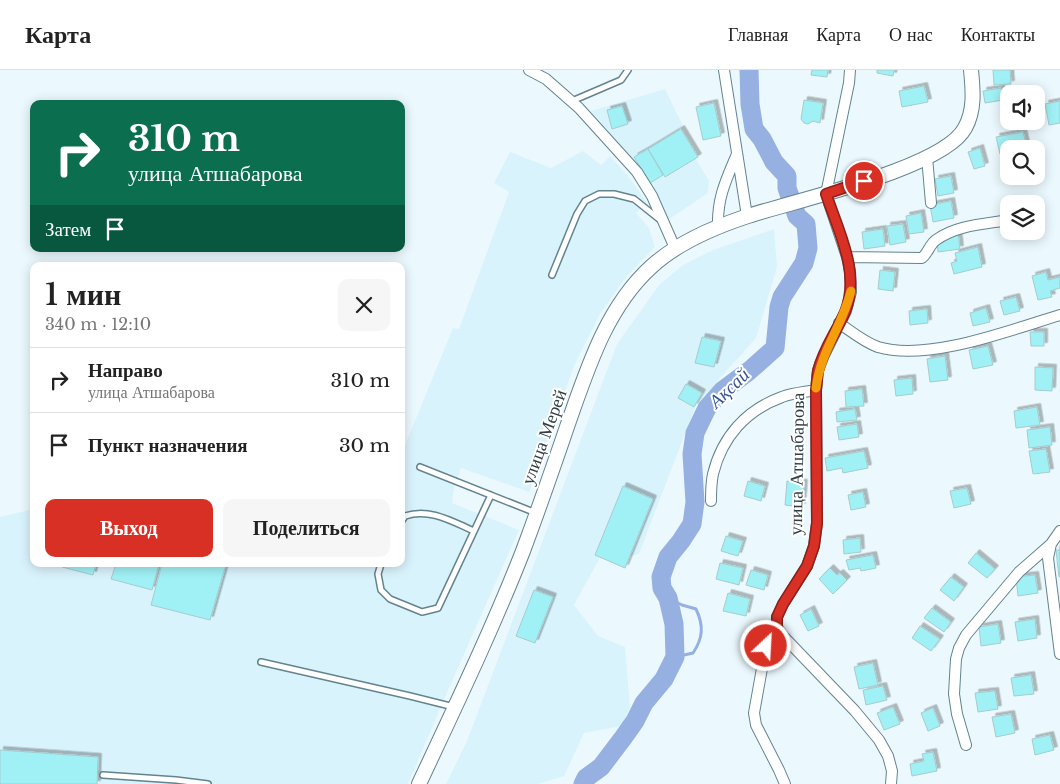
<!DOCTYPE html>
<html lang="ru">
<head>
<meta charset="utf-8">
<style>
	body { margin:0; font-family:"Libre Baskerville",serif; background:#f6f6f6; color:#222; height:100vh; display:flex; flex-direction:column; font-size:19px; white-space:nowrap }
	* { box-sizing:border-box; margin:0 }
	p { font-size:16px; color:#767676 }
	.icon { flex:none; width:28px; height:28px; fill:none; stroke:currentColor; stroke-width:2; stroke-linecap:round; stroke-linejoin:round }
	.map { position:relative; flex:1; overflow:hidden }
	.details { position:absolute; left:30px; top:192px; width:375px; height:305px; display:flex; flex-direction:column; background:#fff; border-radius:10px; box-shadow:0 2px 12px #0003 }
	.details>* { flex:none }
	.guide { position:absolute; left:30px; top:30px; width:375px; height:152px; border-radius:10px; box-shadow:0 2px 12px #0003; background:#0b6e4f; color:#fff; overflow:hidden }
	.buttons { position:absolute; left:1000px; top:15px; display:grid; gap:10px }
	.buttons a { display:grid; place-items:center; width:45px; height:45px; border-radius:10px; background:#fff; box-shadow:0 2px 12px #0003; font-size:25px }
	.pin { position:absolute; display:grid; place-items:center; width:42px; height:42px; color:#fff; margin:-21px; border:2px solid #fff; border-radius:50%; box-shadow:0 1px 5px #0007 }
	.me { position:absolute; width:55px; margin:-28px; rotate:25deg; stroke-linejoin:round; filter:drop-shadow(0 0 4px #0008) }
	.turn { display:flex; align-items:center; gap:18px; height:105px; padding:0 15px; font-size:22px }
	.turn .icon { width:65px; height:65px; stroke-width:2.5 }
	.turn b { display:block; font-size:35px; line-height:42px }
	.then { display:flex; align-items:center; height:48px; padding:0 15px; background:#0003; gap:10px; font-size:19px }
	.round { display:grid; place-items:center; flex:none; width:52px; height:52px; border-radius:10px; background:#f6f6f6 }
	.summary { display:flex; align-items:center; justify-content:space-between; height:85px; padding:0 15px }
	h1 { font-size:30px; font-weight:600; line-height:38px }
	.cta { display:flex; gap:10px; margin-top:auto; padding:10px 15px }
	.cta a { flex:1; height:58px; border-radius:10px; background:#d93025; color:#fff; font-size:20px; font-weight:600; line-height:58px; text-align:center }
	.cta a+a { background:#f6f6f6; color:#222 }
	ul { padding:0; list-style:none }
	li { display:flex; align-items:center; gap:15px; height:65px; padding:0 15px; border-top:1px solid #e0e0e0 }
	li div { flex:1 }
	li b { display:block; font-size:19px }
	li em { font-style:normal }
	header { display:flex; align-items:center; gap:30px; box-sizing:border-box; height:70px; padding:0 25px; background:#fff; border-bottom:1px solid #e0e0e0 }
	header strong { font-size:24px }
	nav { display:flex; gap:28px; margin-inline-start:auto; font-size:18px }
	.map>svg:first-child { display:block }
</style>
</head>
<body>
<header>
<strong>Карта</strong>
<nav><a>Главная</a><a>Карта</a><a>О нас</a><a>Контакты</a></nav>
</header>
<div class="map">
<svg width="1060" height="714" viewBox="0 0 1060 714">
	<defs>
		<filter id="shadow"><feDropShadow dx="3.5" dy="-3.5" stdDeviation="0" flood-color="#0004"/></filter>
	</defs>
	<rect width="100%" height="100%" fill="#ebf9fe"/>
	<!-- built -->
	<path fill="#d9f3fc" d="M665,19L683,56L678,59L709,111L708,123L668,150L655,120L632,89L591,41Z
		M583,81L601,95L610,86L627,105L647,132L636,143L649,158L655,177L626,207L600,244L574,296L529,422L461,398L454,418L452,433L519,460L449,618L408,714H0V447L34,439V494H401V385L453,258L459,259L509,122L494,113L510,82L551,98Z
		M774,159L777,197L756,268L696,335L639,484L619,488L603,482L574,535L598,566L625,577L630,637L622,656L584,663L564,706L538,714H446L467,671L617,274L659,215L683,195L713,180Z"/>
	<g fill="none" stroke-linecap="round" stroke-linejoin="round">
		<!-- stream -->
		<path stroke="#96b0e2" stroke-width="3" d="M668,528L682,535L696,539C704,556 703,568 693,583L675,587"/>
		<!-- river -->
		<path stroke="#96b0e2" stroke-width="19" d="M583,714L586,708L601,697L623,668L635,651L644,633L664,609L675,587L674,554L668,528L662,518L661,507L668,487L681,471L692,454L695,432L692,384L695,363L707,338L722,321L749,301L775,278L779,237L782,227L804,193L808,178L806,154L797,146L787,118V106L774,92L762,69L754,59L750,34L749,0"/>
	</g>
	<!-- building -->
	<path fill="#a0f1f6" stroke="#a5cbcd" filter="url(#shadow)" d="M812,0H828L827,7L811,5Z
		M877,0H894L893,6L877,3Z
		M993,0H1010L1011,14L994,15Z
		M924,16L928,32L902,37L899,21Z
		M1001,18L1003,30L985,33L983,21Z
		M804,30L823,33L820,53L813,51L808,54L804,53L801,49Z
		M1060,31V53L1049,55L1045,34Z
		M714,33L721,66L703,70L696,37Z
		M622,36L628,54L612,59L607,40Z
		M681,59L698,87L665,107L648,79Z
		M1023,62L1027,79H1009V83L1000,84L996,67Z
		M980,78L985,96L974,99L968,82Z
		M648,79L663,105L650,113L634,87Z
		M951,106L954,123L938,126L935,109Z
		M951,131L954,148L933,152L930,135Z
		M921,143L924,162L909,164L906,146Z
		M903,154L906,172L890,175L887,156Z
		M883,159L885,176L864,179L862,162Z
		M958,163L960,179L938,182L937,172L947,170L946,164Z
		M978,177L982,197L954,204L951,193L957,191L955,183Z
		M880,200L895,202L893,221L878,219Z
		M1046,202L1048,210L1060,207V218L1050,221L1052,227L1038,230L1032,206Z
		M1016,227L1020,241L1004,245L1000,231Z
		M986,238L990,252L973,256L970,243Z
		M927,239L928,253L910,255L909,241Z
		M1030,262H1044V276H1031Z
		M702,267L721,271L714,297L695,293Z
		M988,276L993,295L973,299L969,280Z
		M945,286L948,310L930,312L927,289Z
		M1035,297L1053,298L1052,321L1035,320Z
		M912,308L913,324L896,326L894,310Z
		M686,314L702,323L694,337L678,328Z
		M862,319L864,336L846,337L845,321Z
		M1037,337L1040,355L1016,358L1014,341Z
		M855,339L857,350L837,352L836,342Z
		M857,354L859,367L839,370L837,357Z
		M1050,357L1052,375L1029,378L1027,360Z
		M1046,379L1050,402L1033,404L1029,381Z
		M864,381L868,398L843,403L842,398L827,401L825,388Z
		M748,411L765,416L761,431L744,426Z
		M787,411L804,413L802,437L785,435Z
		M623,416L653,429L625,498L595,485Z
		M967,418L971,434L954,438L950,421Z
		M863,422L866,437L851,440L848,425Z
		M726,466L743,471L738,486L721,481Z
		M860,468L861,482L844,484L843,470Z
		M1056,480H1060V507H1059Z
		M976,483L995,499L987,508L968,493Z
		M873,485L876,498L861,501L860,498L849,500L846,490Z
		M720,493L743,498L739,515L716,509Z
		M62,494H96L93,505L62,497Z
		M116,494H159L152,520L111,509Z
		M162,494H226L210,550L151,535Z
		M830,498L837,505L840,503L847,510L833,524L819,509Z
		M751,500L768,505L764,520L746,515Z
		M1035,505L1038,523L1018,526L1016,507Z
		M951,507L964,517L954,531L940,520Z
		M534,520L553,527L535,573L516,566Z
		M728,523L750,529L746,546L723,541Z
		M932,538L951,552L944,562L924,548Z
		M811,539L819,556L808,561L800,545Z
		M1035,549L1037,568L1018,571L1015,552Z
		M998,554L1001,573L981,576L979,557Z
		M920,556L940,569L931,581L912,568Z
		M873,593L878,615L859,619L854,597Z
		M1031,605L1034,624L1014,626L1011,608Z
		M883,616L887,630L866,635L863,620Z
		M995,621L998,639L978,642L975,623Z
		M893,637L900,654L884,660L877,643Z
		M933,638L940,656L928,661L921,643Z
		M1011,644L1015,663L996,667L992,647Z
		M1050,665L1054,680L1035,685L1032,669Z
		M0,680L98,687L97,714H0Z
		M933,682L937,701L912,706L910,694L924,691L922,684Z"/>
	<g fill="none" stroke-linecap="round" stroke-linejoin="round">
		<!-- service casing -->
		<g stroke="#63838f" stroke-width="8">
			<path id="service" d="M572,31L621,10L628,0
				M552,205L577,144L585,131L599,124H614L634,129L659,149
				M420,397L536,443
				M401,452L405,446C430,438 451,451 474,461
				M381,494L378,504L381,520L390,529L422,542L438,538L491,425
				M261,592L410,626L454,637
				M103,705L176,710L208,714"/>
		</g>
		<!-- minor casing -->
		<g stroke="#63838f" stroke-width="12">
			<path id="minor" d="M529,0L546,9L579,38L637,102L652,126L675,178
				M724,0L747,146
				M850,0L849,13L826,124L847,187L850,201L851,222L846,241L824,285L818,300L816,320L817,453L814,476L807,496L783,534L777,547V557L783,566L855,641L879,670L888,686L892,701L891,714
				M927,87L931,133
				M718,157C717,128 726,110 737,84
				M847,187L922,188C928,183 930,174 936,170C956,155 985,154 1009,150
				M839,253C852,262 864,272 878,277C928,292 1010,260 1060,245
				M711,431C711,422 711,413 713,404C722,367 746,340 782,327C792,323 805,322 816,320
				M1060,461L1051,474L1048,488L1060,584
				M777,557L766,576L754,643L756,655L779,700L785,714
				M966,675L957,644L954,624L956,589L959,578L966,565L1019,502L1051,474"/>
		</g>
		<!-- secondary casing -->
		<g stroke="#63838f" stroke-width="16">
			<path id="secondary" d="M419,714C455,637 492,560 523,481C539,438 554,395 569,351C588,297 607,237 651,197C677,173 712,158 745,147C792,131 943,99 965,58C975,40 973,20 971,0"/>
		</g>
		<!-- service -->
		<use href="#service" stroke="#fff" stroke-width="5"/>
		<!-- minor -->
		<use href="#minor" stroke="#fff" stroke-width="10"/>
		<!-- secondary -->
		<use href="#secondary" stroke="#fff" stroke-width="14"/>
	</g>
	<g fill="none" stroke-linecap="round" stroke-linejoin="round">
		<!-- route casing -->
		<g stroke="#8d1f18" stroke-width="12">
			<path id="route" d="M766,576L777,557V547L783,534L807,496L814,476L817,453L816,320C817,313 817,307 818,301C823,279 837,261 845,242C861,203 838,160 826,124L864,111"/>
		</g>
		<!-- route -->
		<use href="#route" stroke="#d93025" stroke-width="9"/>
		<!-- slow -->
		<path stroke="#f59e0b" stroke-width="9" d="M816,318C821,280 842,257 851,221"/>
	</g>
	<g text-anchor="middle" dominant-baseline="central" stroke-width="4" stroke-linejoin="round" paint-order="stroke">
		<!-- street labels -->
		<g font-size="18" fill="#303e43" stroke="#fff">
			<text transform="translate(544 367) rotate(-70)">улица Мерей</text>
			<text transform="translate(797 394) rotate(-89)">улица Атшабарова</text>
		</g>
		<!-- water labels -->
		<g font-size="19" font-style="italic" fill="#365493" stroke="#fff">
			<text transform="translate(729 318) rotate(-44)">Ақсай</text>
		</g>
	</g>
</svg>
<div class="buttons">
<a><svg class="icon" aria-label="sound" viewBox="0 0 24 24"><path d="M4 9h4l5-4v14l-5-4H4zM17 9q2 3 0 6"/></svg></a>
<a><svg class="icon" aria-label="search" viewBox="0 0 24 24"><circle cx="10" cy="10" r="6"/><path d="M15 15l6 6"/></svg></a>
<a><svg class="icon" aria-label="layers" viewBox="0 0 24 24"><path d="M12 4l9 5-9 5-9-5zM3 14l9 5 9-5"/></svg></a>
</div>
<div class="pin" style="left:864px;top:111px;background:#d93025"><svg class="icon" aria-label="arrive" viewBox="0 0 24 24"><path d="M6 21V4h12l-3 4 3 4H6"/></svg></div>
<svg class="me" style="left:766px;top:576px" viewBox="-20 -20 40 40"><circle r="17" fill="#d93025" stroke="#fff" stroke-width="3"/><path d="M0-11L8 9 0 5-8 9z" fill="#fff"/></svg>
<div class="guide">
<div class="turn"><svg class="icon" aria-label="right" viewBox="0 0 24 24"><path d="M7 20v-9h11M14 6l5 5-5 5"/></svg><div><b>310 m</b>улица Атшабарова</div></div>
<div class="then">Затем<svg class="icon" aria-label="arrive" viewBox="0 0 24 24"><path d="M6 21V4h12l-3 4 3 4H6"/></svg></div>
</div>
<section class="details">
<div class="summary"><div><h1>1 мин</h1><p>340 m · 12:10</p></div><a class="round"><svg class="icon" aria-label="close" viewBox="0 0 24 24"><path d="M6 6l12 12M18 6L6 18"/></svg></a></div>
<ul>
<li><svg class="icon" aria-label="right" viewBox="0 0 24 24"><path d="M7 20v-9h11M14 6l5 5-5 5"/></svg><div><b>Направо</b><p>улица Атшабарова</p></div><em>310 m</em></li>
<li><svg class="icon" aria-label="arrive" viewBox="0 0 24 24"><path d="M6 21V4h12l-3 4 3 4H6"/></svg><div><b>Пункт назначения</b></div><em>30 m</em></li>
</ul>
<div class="cta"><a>Выход</a><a>Поделиться</a></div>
</section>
</div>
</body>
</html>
